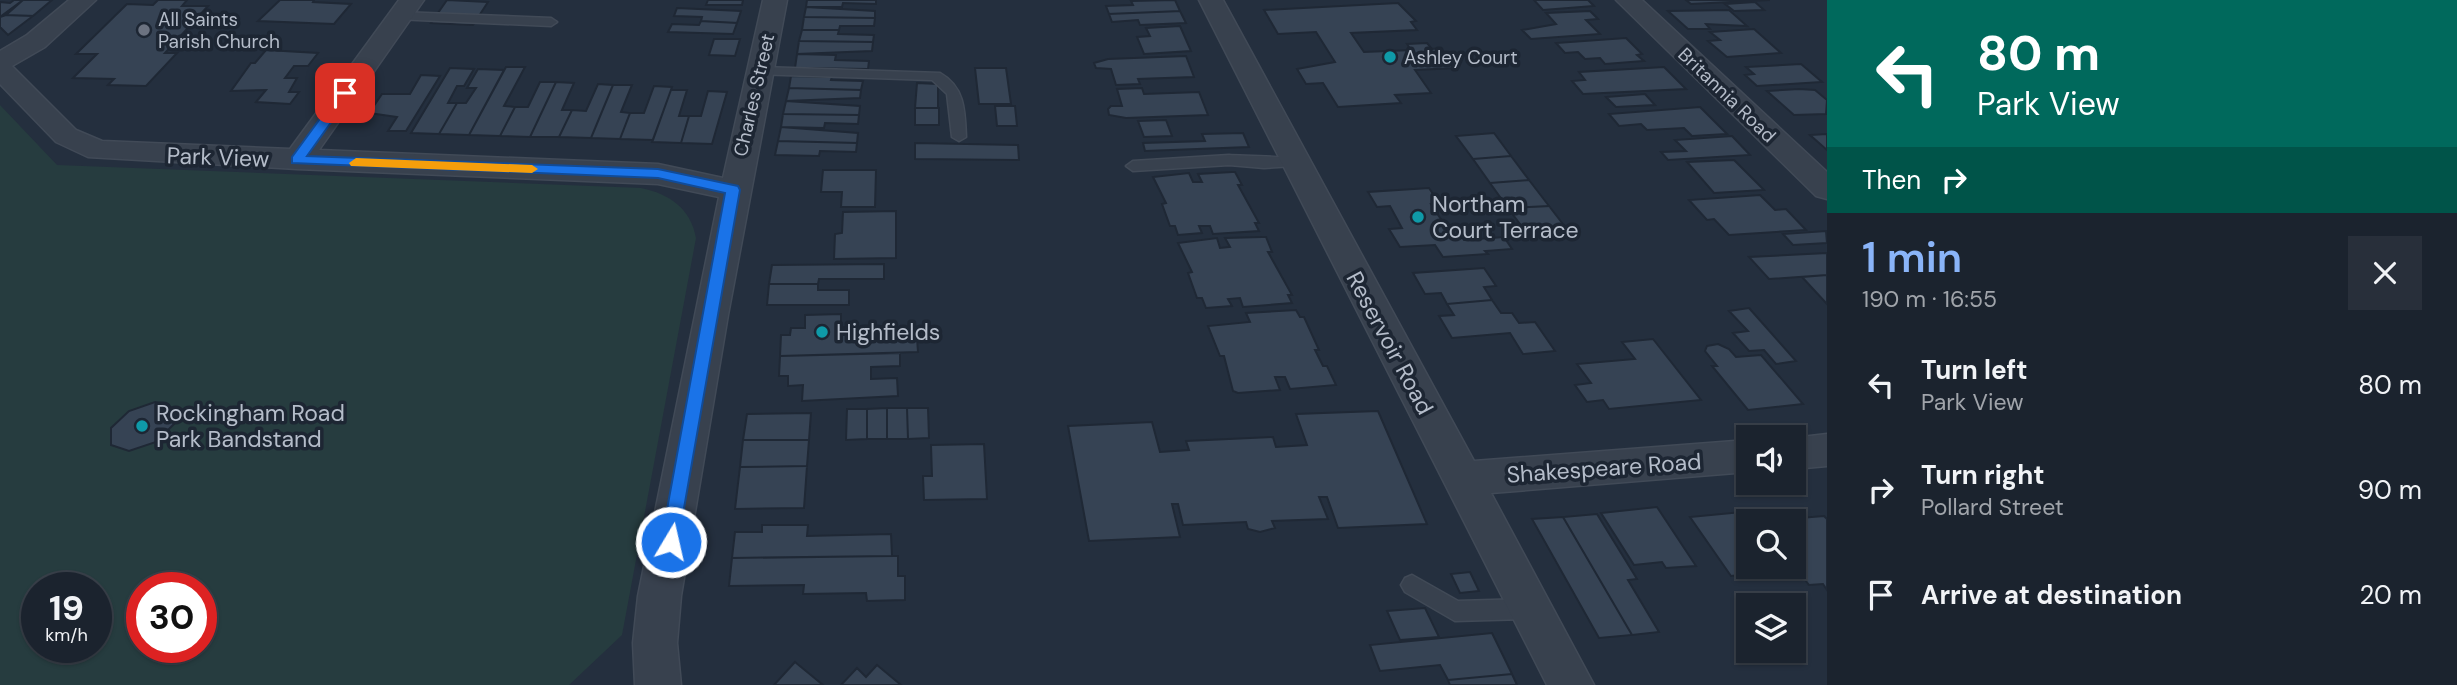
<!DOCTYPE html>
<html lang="en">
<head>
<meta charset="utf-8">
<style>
	body { margin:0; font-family:"DM Sans",sans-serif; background:#282f3a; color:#f1f3f6; height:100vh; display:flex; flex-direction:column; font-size:26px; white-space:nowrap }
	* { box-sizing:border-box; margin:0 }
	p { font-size:23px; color:#a0a4aa }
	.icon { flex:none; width:38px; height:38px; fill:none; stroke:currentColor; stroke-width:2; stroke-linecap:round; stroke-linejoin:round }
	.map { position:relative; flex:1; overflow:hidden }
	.panel { display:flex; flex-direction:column; background:#1b232e; width:630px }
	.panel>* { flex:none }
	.top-card { background:#00695c; color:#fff; overflow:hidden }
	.buttons { position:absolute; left:1736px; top:425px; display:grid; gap:14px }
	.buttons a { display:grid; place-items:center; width:70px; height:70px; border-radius:0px; background:#1b232e; box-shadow:0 2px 5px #0004,0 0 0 2px #39404a; font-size:35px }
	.speed { position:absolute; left:21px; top:572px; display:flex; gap:14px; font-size:35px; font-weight:700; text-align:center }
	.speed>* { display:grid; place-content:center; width:91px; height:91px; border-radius:50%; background:#1b232e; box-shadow:0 2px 5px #0004,0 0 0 2px #39404a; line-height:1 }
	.speed small { font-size:18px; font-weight:400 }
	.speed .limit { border:10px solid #d22; background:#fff; color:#111 }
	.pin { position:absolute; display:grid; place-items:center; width:60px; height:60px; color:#fff; margin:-30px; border-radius:14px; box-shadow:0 4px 10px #0006 }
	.me { position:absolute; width:77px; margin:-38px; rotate:9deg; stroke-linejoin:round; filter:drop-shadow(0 0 5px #0008) }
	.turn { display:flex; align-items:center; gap:24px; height:147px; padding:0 35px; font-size:32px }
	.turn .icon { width:91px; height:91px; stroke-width:2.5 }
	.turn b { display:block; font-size:49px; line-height:60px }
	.then { display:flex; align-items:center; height:66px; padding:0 35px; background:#0003; gap:14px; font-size:26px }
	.round { display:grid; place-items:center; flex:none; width:74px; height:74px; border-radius:0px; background:#282f3a }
	.head { display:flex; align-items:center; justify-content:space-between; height:119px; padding:0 35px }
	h1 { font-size:42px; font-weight:600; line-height:52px; color:#8ab4f8 }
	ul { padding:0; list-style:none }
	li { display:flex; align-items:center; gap:21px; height:105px; padding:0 35px }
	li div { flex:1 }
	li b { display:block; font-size:26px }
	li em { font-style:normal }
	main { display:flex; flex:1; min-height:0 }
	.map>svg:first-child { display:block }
</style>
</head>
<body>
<main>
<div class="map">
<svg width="1827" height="685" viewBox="0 0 1827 685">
	<rect width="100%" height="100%" fill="#242f3e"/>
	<!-- green -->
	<path fill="#263c3f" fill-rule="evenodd" d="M0,105L57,165L641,188C670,194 691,209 696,238L622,635L569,685H0ZM37,588H96V648H37ZM142,588H201V648H142Z"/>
	<!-- building -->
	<path fill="#364354" stroke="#1f2835" stroke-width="2" d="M14,0H23L0,17V2L10,3Z
		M23,0H52L33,16L6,15Z
		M158,0H187L182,6H208L165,53H177L146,86L108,85L114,79L73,78L97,54H76L127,4L153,5Z
		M280,0H314L313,2L351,4L334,24L258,21Z
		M447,0L488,2L473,25L431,23Z
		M708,0H743L742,5H706Z
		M807,0H876V4L843,3L842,7H806Z
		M1175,0L1180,11L1109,14L1106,6L1133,5L1131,1Z
		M1534,0H1588L1594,6L1543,10Z
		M1686,0H1770L1691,4Z
		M1755,2L1764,10L1734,11L1725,4Z
		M1398,3L1416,21L1411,22L1417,30L1351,33L1364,52L1411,50L1407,44L1427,43L1432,49L1441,48L1456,68L1415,70L1431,93L1395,95L1401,103L1338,107L1323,83L1306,84L1297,69L1335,62L1316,32L1278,34L1264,10Z
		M806,7L875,11V18L804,17Z
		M677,8L741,11L737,23L701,21L702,17L674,16Z
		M1729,10L1747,26L1706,24L1710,29H1688L1668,11Z
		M1180,11L1186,23L1140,25L1138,20L1112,22L1109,14Z
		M1590,11L1598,19L1586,20L1600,34L1531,39L1522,30L1556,24L1546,13Z
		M6,15L33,16L8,35L0,27V17Z
		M804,17L875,18L874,26H840L839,30H802Z
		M701,21L737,23L733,34L668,32L672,24L699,25Z
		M1180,26L1191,51L1144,54L1137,37L1150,36L1146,28Z
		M1754,29L1781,53L1727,57L1708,41L1720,40L1710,32Z
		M802,30H839L838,34L874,35L873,42L799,41Z
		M1626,38L1642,54L1637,55L1644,61L1605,64L1600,58L1585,59L1578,52L1565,53L1556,43Z
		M714,39H740L735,56L709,55Z
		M799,41L873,42L872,51L797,54Z
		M266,50L318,53L308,66H294L285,78H297L289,92H299L290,104L256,102L266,90L231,91L251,63H255Z
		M797,54L836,55L835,60L869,61L868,69L795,68Z
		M1186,56L1194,77L1138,79L1140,84L1116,85L1111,69L1096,68L1094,63L1108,59Z
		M1801,64L1822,82L1757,86L1745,75L1754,74L1746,67Z
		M506,67H525L504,106L515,107L500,136L469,135Z
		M1664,67L1686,89L1583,94L1572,81L1585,80L1579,72Z
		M450,68L474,69L464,86H457L448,103H457L439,134L411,133Z
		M975,68H1006L1011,104H979Z
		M478,69L504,70L469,135L439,134L457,103H466L476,88H467Z
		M421,75L440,76L406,131H388L397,117L369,113L382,94H410Z
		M791,76L832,77L831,80L863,81L861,90L789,88Z
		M540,82H556L530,137L500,136L515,107H528Z
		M556,82L574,83L562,110H572L559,137H530Z
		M917,83L938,84V108H915Z
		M598,84L613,85L591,138L559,137L572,110L586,111Z
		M613,85H632L621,112L630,113L620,139L591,138Z
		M654,86L672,87L653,140L620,139L630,113H644Z
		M789,88L861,90L860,98L786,101Z
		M1142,88L1144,94L1199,92L1208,115L1126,118L1109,115L1108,109L1111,106H1122L1117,89Z
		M1799,89L1815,90L1827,100L1826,114L1794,115L1767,91Z
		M671,90H687L679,116H689L681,143L652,142Z
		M708,91L727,92L712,144L681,143L689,116H701Z
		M1645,94L1655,105L1616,107L1606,97Z
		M786,101L860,106L859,115L783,114Z
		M995,106H1015L1017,126H997Z
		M1700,107L1727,134L1692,136L1684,128L1647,130L1641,124L1619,126L1609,114Z
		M915,108H939V125H915Z
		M783,114L859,115L858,124L825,123L824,128L781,127Z
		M1166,120L1172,136L1144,137L1138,121Z
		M781,127L858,133L857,143L778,141Z
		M1243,133L1249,147L1145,151L1143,143L1205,141L1202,134Z
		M1494,133L1511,156L1473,159L1456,136Z
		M1827,134V150L1810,135Z
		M1732,136L1750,155L1668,160L1661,152L1686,151L1675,140Z
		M778,141L857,143L856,152L820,151L819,156L775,155Z
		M915,143L1018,145L1019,160L915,159Z
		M1511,156L1529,180L1490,183L1473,159Z
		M1734,160L1764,190L1714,193L1687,162Z
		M823,170H876L875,207H841L842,192H821Z
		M1232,172H1235L1242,185H1238L1259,223H1255L1259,231L1213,234L1210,226H1199L1202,233L1178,235L1175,226H1170L1162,204L1166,203L1153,177L1189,173L1193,182H1202L1198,174Z
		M1529,180L1549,206L1508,208L1490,183Z
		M1429,188L1439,203L1431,204L1446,227H1455L1464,240L1504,237L1512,249L1485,251L1488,254L1443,257L1435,245L1400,247L1389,229L1402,228L1390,206L1377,207L1368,192Z
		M1760,195L1775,210L1786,209L1806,230L1729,235L1714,219L1707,220L1689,200Z
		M1549,206L1569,232L1528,235L1508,208Z
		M896,211V258L834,259L835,234L842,233L843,212Z
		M1826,231L1827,243L1793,245L1783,234Z
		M1262,237H1266L1272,252H1268L1292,295H1288L1292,303L1243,307L1240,298L1228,299L1232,306L1206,308L1202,298H1197L1188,273L1192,272L1178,243L1217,238L1220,248L1230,247L1225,238Z
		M1827,253V275L1769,279L1749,257Z
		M884,264V279H819L818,284H769L772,265Z
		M1484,268L1496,286L1484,287L1492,300L1447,304L1441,293L1425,294L1413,273Z
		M1827,275V304L1802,277Z
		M769,284H818V290H849V305H767Z
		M1492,300L1501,313H1512L1519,323L1535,322L1555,351L1523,354L1510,333L1452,338L1439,316L1454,315L1447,304Z
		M1749,308L1796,361L1776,364L1764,350L1749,351L1733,333L1748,331L1729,311Z
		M1296,310L1300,317H1304L1319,350H1315L1323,366H1327L1336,385L1290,389L1285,377H1275L1280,390L1238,393L1233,391L1224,356H1220L1208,326L1250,322L1246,313Z
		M841,314V327H853V340L917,338L918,352L780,356L781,335H790L791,328H805V315Z
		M1653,339L1701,400L1609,409L1603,400L1587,402L1575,385L1591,383L1577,364L1635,359L1622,342Z
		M1718,344L1729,349L1736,357L1761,355L1803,404L1748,410L1712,366H1717L1705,351L1707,346Z
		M900,353V366L871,367V379L897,378L898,396L802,401L803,385L788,386V376H779L780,356Z
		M155,402L173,408L174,424L156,442L129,451L111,445V428L129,411Z
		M887,408H907L908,439H887Z
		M887,408V439H867V409Z
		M907,408H928L929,438L908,439Z
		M847,409H867V439L846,440Z
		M1378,411L1427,524L1338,528L1327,497H1319L1328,519L1272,521L1275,528L1260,532L1248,529L1246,522L1183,525L1178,504H1172L1180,537L1089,541L1068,426L1152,422L1160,452L1189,450L1186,441L1273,437L1276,447L1307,445L1296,414Z
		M811,413L809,440H743L747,414Z
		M743,440H809L807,466L740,467Z
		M984,444L987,499L924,500L923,476H932L931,445Z
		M807,466L804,508L735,509L740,467Z
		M1657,507L1696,566L1666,568L1662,562L1634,565L1601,513Z
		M1742,512L1749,522L1748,567H1783L1785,570L1731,576L1690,517Z
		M1597,514L1637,579L1628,580L1659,632L1632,635L1563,517Z
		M1824,516L1827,519V590L1823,584L1809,585L1794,565V522L1761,521Z
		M1563,517L1632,635L1599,638L1532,519Z
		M762,525H808L807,536L891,534L892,556L732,558L735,532H762Z
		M892,556H898V576H905V600L867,601L866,593L803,594L804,585L729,586L732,558Z
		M1470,572L1479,591L1460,593L1451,574Z
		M1425,608L1439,637L1400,640L1387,611Z
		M1492,633L1512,674L1448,680L1440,665L1380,671L1370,645Z
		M795,662L823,685H774Z
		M877,665L901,685H841L857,668L866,677Z
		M1512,674L1517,685H1450L1448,680Z"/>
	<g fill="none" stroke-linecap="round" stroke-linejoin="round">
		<!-- service casing -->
		<g stroke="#414a57" stroke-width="3">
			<path id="service" d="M400,12L551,18L557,22L551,26L396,19V13Z
				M760,67L940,73C965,87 965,111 966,137L959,141L952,137L947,94L932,80L755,74V68Z
				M1229,155C1243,156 1297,156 1302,161L1295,166L1264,168L1229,165L1133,171L1126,166L1133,161Z
				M1412,575L1458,601L1529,599L1537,602L1540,609L1537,616L1529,619L1455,621L1405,592L1401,585L1405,578Z"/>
		</g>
		<!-- minor casing -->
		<g stroke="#414a57" stroke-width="3">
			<path id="minor" d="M69,0H96L45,47L12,66L76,130L102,141L290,149L399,0H424L319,150L658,164L723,178L763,0H787L728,315L681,596L677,643L681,685H635L633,643L638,596L719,197L658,184L297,169L88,157L56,142L0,84V51L27,35Z
				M1199,0H1223L1474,461L1748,440V472L1491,493L1594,685H1547Z
				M1616,0H1642L1827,172V199L1816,196Z
				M1827,434V466L1794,469L1793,438Z"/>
		</g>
		<!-- service -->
		<use href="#service" fill="#38414e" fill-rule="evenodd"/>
		<!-- minor -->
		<use href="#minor" fill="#38414e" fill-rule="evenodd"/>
	</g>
	<!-- route -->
	<path fill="#1a73e8" stroke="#114b97" stroke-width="2" d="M345,89L352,93L307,156L658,169L738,186L740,190L677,548H664L661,542L725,193L658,178L292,163V157L341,90Z"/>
	<!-- slow -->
	<path fill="#f59e0b" d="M356,158L532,165L538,169L532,173L351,166L349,163Z"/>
	<!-- markers -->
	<circle fill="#6b7280" stroke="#1d2633" stroke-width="2.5" cx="144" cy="30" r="7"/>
	<g fill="#0f9aa8" stroke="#1d2633" stroke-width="2.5">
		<circle cx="1390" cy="57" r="7"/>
		<circle cx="1418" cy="217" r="7"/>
		<circle cx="822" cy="332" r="7"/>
		<circle cx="142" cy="426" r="7"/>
	</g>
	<g text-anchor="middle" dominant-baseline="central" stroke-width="7" stroke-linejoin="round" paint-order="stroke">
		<!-- far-poi labels -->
		<g font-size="19" fill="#b4bcc9" stroke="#1d2633" text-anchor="start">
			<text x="158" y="19">All Saints<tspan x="158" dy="22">Parish Church</tspan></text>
			<text x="1404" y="57">Ashley Court</text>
		</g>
		<!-- far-street labels -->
		<g font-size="19" fill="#b4bcc9" stroke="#1d2633">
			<text transform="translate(754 95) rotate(-77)">Charles Street</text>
			<text transform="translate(1727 95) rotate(44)">Britannia Road</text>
		</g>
		<!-- street labels -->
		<g font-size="23" fill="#b4bcc9" stroke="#1d2633">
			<text transform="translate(218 157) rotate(2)">Park View</text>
			<text transform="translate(1390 343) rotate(62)">Reservoir Road</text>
			<text transform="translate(1604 468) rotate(-4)">Shakespeare Road</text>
		</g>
		<!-- poi labels -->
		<g font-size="23" fill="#b4bcc9" stroke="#1d2633" text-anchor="start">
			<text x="1432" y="204">Northam<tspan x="1432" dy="26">Court Terrace</tspan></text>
			<text x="836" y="332">Highfields</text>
			<text x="156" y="413">Rockingham Road<tspan x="156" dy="26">Park Bandstand</tspan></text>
		</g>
	</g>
</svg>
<div class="buttons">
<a><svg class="icon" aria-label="sound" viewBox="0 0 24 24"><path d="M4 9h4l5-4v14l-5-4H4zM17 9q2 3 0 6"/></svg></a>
<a><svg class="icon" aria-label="search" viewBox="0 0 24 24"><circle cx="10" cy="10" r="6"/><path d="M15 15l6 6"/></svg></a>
<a><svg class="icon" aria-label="layers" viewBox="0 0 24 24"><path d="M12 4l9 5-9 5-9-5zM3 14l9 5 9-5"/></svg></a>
</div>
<div class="speed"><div>19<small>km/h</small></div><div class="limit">30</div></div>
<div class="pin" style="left:345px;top:93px;background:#d93025"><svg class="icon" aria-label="arrive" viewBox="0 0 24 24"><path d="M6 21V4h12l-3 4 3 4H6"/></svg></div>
<svg class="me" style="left:671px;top:542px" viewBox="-20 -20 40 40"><circle r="17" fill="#1a73e8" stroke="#fff" stroke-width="3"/><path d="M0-11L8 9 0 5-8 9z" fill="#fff"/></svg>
</div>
<section class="panel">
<div class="top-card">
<div class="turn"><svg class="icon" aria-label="left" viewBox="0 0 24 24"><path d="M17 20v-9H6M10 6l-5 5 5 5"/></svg><div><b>80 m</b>Park View</div></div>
<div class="then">Then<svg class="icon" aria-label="right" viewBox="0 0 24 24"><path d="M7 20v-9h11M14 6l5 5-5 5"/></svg></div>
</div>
<div class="head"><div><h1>1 min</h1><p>190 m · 16:55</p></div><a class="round"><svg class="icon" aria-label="close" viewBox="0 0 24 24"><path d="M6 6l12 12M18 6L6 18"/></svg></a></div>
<ul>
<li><svg class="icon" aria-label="left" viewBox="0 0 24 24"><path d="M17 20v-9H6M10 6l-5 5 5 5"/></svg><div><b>Turn left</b><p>Park View</p></div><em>80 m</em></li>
<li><svg class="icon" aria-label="right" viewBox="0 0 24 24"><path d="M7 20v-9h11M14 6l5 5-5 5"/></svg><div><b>Turn right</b><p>Pollard Street</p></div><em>90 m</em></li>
<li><svg class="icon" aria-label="arrive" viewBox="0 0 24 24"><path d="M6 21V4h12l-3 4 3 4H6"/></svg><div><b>Arrive at destination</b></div><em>20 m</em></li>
</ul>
</section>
</main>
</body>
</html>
